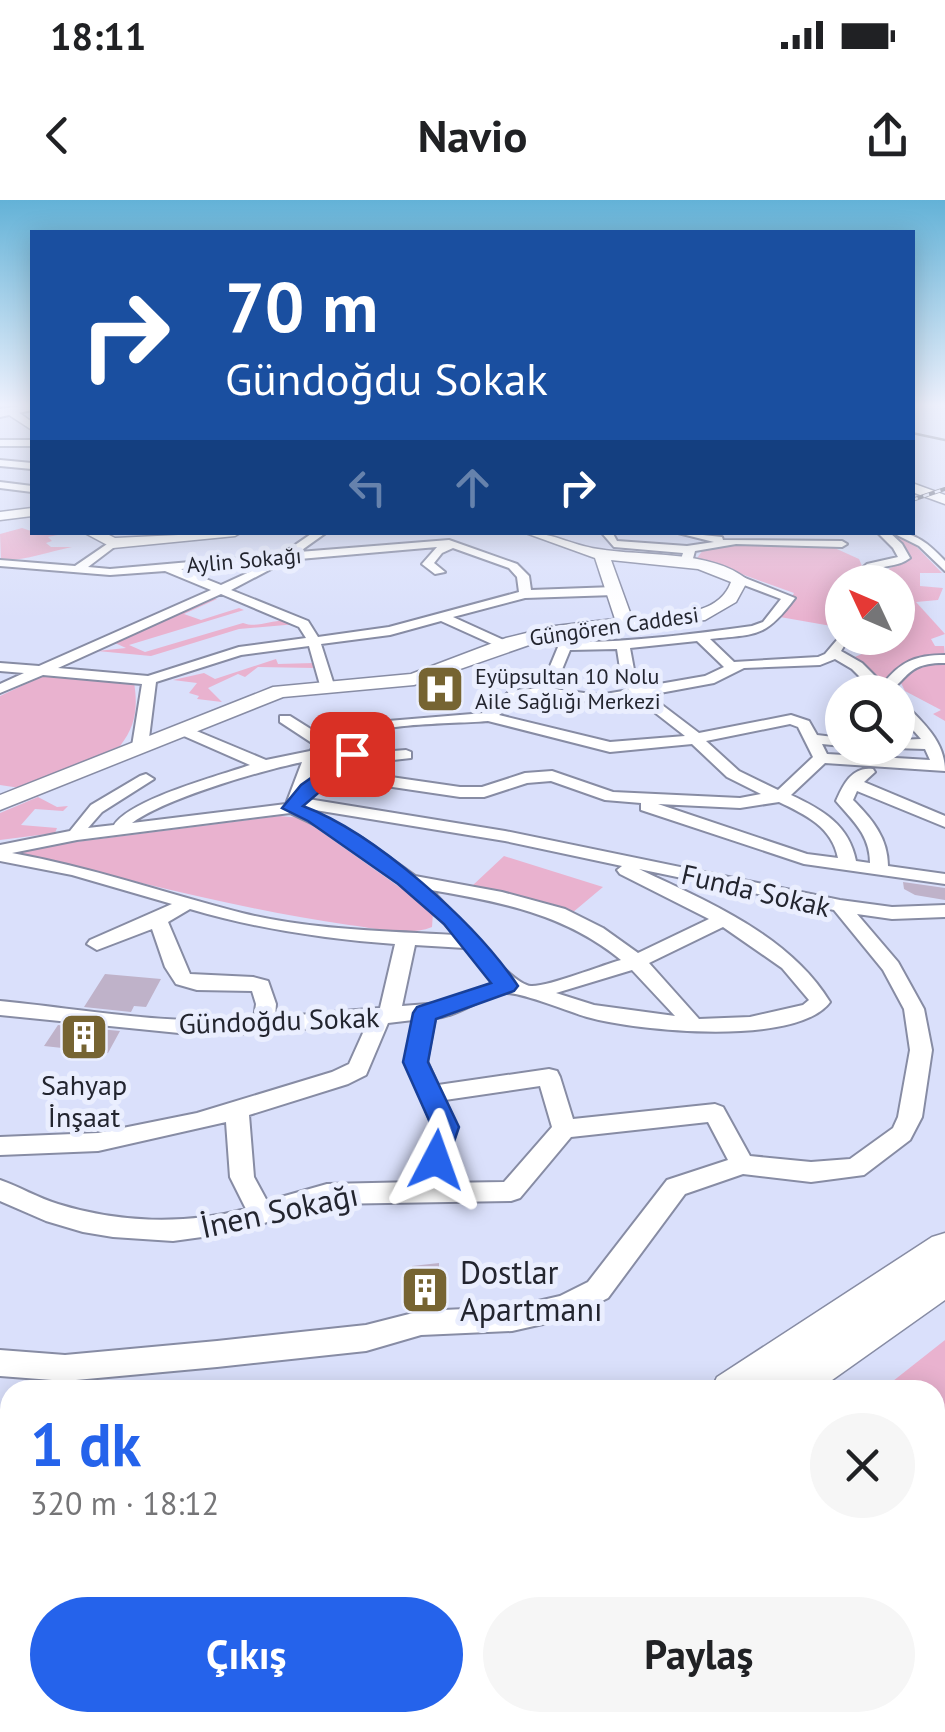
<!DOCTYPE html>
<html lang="tr">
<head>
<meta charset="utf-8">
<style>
	body { margin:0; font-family:"PT Sans",sans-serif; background:#f6f6f6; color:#202124; height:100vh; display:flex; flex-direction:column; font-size:38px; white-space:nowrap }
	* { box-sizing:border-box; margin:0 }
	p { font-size:32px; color:#757577 }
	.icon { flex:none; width:55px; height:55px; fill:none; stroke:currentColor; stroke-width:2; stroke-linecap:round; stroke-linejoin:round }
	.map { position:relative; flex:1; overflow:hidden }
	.sheet { position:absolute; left:0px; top:1180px; width:945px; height:352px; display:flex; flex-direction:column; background:#fff; border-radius:30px 30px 0 0; box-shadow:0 5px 25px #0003 }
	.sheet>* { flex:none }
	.guide { position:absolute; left:30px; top:30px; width:885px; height:305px; border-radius:0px; box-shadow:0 5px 25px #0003; background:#1a4fa0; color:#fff; overflow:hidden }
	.needle { width:65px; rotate:314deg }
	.fabs { position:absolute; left:825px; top:365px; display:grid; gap:20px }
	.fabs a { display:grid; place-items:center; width:90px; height:90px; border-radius:50%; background:#fff; box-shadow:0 5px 25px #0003; font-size:50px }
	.pin { position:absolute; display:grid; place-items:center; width:85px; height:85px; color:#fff; margin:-42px; border-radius:20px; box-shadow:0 5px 15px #0006 }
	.me { position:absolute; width:110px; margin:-55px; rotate:4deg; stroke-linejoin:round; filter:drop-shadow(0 0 8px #0008) }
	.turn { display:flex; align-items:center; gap:35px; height:210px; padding:0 30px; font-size:45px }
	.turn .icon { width:130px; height:130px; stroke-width:2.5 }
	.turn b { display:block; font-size:70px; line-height:85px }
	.lanes { display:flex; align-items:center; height:95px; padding:0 30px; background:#0003; justify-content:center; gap:50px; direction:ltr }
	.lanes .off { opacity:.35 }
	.round { display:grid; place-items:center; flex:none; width:105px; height:105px; border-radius:52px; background:#f6f6f6 }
	.summary { display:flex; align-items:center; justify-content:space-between; height:170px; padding:0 30px }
	h1 { font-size:60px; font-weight:600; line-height:75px; color:#2563eb }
	.button { display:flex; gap:20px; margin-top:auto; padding:20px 30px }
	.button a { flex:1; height:115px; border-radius:60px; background:#2563eb; color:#fff; font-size:40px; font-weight:600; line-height:115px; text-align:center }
	.button a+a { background:#f6f6f6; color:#202124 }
	.status { display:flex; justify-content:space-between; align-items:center; height:70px; padding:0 50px; background:#fff; direction:ltr }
	.status svg { height:28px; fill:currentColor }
	header { display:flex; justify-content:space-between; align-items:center; height:130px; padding:0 30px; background:#fff; font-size:45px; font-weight:600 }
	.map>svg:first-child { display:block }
</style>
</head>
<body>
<div class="status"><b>18:11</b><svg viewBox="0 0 49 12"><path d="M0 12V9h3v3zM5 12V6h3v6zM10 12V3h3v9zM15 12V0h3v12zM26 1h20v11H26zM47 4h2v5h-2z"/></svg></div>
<header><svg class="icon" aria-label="back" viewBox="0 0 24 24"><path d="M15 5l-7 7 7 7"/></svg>Navio<svg class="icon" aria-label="share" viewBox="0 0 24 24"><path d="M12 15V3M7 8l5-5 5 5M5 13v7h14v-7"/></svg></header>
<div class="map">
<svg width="945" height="1532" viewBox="0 0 945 1532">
	<rect width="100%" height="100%" fill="#dae0fb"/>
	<!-- green -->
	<path fill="#e9b2cf" d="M22,328L37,333H67L48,337L52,341L46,343L51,347H72C47,352 25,361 1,360L0,334Z
		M886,333L911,341L942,373H920V386L943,388L938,400L916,402L945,434L931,439L935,446H944L945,456L914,458L882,483L850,459L869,451L859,438H898V382H863L910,358L902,345Z
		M741,344L828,345L859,359L862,366L838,385L837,427L780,417L794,393L697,358L706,346Z
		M214,398L217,399L184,414L201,420L239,408L244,410L129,445L145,452L243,423C261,430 280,414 297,424L239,429L151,456L97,451L126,448L115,443Z
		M276,459L278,464L314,463V468L258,467L245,477L238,474L208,488L222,502L197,499L199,496L189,493L197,483L173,480L204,473L215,479Z
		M945,462V521L933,514L941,510L905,491L900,481L918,465Z
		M43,476L134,482C138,507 136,526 120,546L20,588L0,585V496Z
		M38,597L57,607L68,606L63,611L35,609L21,625L57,628L55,633L0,640V613Z
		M280,616L302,618L419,701L433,713L432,727C408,737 374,728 349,725C238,709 130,680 21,653L28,648Z
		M504,656L603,687L572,713L472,686Z
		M945,1140V1241L935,1231V1190H893L888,1185Z"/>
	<!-- building -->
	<path fill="#bfb2c9" d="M903,682L945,688V700L915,695L904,689Z
		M105,774L161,779L146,807L134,806L131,812L84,807Z
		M58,825L120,831L108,853L44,846Z
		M439,1063V1106L411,1110L412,1066Z"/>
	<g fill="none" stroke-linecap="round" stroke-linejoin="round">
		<!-- street casing -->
		<g stroke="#878ca4" stroke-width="4">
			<path id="street" d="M0,240H32V246H0Z
				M0,260L32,263V269L0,266Z
				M0,282L32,286V292L0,288Z
				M314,332H327L299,352L449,340L517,364L529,376L531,390L614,387L620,391L614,395L525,398L453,417L508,442V448L503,449L441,421L390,435L321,444L334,485L327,489L320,485L309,446L241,455L156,482L148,546L140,551L132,546L142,484L43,475L0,493V484L24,473L0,471V463L39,466L211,390L165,371L110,375L0,366V360L75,366L113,340L117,341V345L88,367L110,369L282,354ZM437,347L422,364L435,374L445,372L434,363L442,353L453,348L509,368L517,377L519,392L389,427L318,437L308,421L231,390L288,360ZM271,362L221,385L181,369ZM221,394L299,427L306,438L239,447L148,476L58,468Z
				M601,332H612L617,341L687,346L714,342L674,332L722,337L723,340L842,341L847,344L842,347L736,344L695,351L692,362L686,365L680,362L683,353L614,347Z
				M877,332H889L902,344L910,358C898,367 890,364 877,369C864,373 861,382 845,382L867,364L898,357L893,348Z
				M891,332C916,332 929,344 945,361V371L919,346Z
				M740,376L795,398C765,438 757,434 710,439L734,462L818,457L825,454L842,434V438H849L841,451L862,463L883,484C900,462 915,455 945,455V463C896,462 910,492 875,492L852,469L835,459L820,465L744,468L714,483L649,495L699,533L791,515L809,521L817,535L842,538V546L822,544L827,554L930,560L925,549L894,548H898V540L921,539L898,513V501L903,502C923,523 945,541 945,571L825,563L791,595C823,610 849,625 856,661L870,663C870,635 853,621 836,601C843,585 852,566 873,569L875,572L864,582L945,616V627L857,591L853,600C872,619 888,638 888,666L945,674V684L804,664L641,610V603L605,600L551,581L527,583L484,597H460L379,585L360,573V561L356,559L308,599L505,631L840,700L892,707L945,705V717L892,719L857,714L898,762L924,809L932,850L922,917L910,940L864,975L811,982L743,974L685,994L608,1098L565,1119L512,1131L421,1135L366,1151L217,1167L65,1181L0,1176V1150L65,1155L217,1141L366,1125L421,1111L512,1107L560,1096L588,1082L667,980L728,960L708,922L571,937L520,998L511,1001L327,1004L231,1033L173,1041L113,1037L83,1032L46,1021L0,1001V980C20,987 38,998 58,1004C118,1023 186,1025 246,1009L230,977L226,922L98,951L0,955V937L98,933L197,913L332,872L349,864L367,824L242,834H189L0,815V801C83,809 170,826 254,819L256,804L252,791L197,790L176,784L165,767L152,729L97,750L87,744L90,740L172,704L72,675L0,661V645L70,631L91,605L140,576L146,574L154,579L102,612L88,628L114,625C131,599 218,576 250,565L177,533V527H187L266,560L310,551L315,545L280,522V516H290L325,538L376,522L484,513L510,491L541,488L558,447L538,437V431C552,431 561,442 574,442C634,442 693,434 752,426L763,422L781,399L736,382V378ZM697,441L724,467L705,476L642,487L635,475L630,448ZM617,449L621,475L629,490L599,495L554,489L570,450ZM546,496L599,503L635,497L685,536L610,542L499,515L519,498ZM488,521L610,552L692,544L727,577L761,594L740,598L613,592L552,571L525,573L482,587H460L384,576L374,569L375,562L411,558V552L406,550L368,553L348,551L309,582C313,572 317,561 324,554C356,520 444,525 488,521ZM790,524L798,527L813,557L778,590L739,571L706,541ZM302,562L286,604L132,623C166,598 260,571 302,562ZM779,602C806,615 832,627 838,658L807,654L658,604L740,608ZM309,609L505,641L622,666L617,670L620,674L709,719L638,753L603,728L565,709L502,692L415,676L362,638ZM290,613C353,641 410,683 455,735C384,731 311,730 242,713C165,693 90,667 12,653L77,640ZM639,669L834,710L883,770L904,809L910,850L898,917L893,928L850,959L811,962L750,956L723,907L715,904L573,919L560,877L557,871L549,869L438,885L427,861L435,818C460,816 486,794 506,793C521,792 570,812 587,817C636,831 797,847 830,802C789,735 708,702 639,669ZM431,690C501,702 565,714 621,760C602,765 548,787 531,786C508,784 453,709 431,690ZM190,709C258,729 325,739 395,744L380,808L275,817L276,804L268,781L253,777L190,774L168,722ZM723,727L782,768L809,800L803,805L750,817L699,819L649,763ZM415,745L465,748L493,783L441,803L402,806ZM632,770L675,816L594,805L556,793ZM413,820L405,861L433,927L417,982L327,984L267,1001L254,977L249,915L348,884L366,875L388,823ZM540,886L552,927L504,982L442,983L457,927L445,900Z
				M0,1324L10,1328V1365L0,1361Z
				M945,1352V1384L935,1387V1355Z
				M197,1522H233L235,1532H199Z"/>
		</g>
		<!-- secondary casing -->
		<g stroke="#878ca4" stroke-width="3">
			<path id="secondary" d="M6,209H14L32,222V230L6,213Z
				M912,283L945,295V304L912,292Z
				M32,308V316L0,320V312Z
				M83,332H103L115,338L242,332L235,336L113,348Z
				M523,332C551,332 571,345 598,349C644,357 710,349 748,380L736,402L705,420L555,436L414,485L283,497L0,610V595L273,487L411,474L506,438L555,426L615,419L595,358ZM611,360L698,369L731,382C718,419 664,414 632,418Z
				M945,1033V1100L818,1190H711L717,1177L932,1037Z
				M17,1522H76L72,1532H13Z
				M79,1522H141L137,1532H75Z"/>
		</g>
		<!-- primary casing -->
		<g stroke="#878ca4" stroke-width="4">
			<path id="primary" d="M32,204V210L0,217V209Z"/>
		</g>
		<!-- street -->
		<use href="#street" fill="#fff" fill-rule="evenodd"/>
		<!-- secondary -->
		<use href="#secondary" fill="#fff" fill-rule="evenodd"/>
		<!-- primary -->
		<use href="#primary" fill="#fff" fill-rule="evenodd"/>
		<!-- tram -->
		<path stroke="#707485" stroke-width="2.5" d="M912,233L945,240"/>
		<!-- rail casing -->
		<g stroke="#707485" stroke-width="4">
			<path id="rail" d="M912,300L945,289"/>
		</g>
		<!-- rail -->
		<use href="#rail" stroke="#eaeefe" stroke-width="2.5" stroke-dasharray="6" stroke-linecap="butt"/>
	</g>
	<!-- sky -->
	<linearGradient id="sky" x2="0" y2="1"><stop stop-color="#63b2d7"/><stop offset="0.49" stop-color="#eef1fd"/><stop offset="1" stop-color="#eef1fd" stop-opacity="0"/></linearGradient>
	<rect width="945" height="418" fill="url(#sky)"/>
	<!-- route -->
	<path fill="#2563eb" stroke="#184099" stroke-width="2.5" d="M352,549L361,554L359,558L303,606C375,633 475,722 518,786L514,791L436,819L428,862L459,927L445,968L436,971L426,968L422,960L432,927L403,862L413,813L417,807L491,783L444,724L398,684L308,621L282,608L301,585Z"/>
	<!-- icons -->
	<defs>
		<g id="hospital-square" transform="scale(2.5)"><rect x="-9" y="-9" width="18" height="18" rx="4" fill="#766432" stroke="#eaeefe"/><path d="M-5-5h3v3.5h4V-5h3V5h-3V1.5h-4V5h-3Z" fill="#fff"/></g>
		<g id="building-square" transform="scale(2.5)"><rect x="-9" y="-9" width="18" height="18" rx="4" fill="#766432" stroke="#eaeefe"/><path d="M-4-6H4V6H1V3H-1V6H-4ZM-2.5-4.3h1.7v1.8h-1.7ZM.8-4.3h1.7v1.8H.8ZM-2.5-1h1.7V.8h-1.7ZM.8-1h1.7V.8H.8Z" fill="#fff"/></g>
	</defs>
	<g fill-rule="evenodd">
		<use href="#hospital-square" x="440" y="489"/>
		<use href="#building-square" x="84" y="837"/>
		<use href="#building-square" x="425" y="1090"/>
	</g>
	<g text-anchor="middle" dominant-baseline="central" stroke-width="10" stroke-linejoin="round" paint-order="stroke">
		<!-- far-street labels -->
		<g font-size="22" fill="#23252f" stroke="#eaeefe">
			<text transform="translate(244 360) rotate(-5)">Aylin Sokağı</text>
			<text transform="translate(614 426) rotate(-8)">Güngören Caddesi</text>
		</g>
		<!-- far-poi labels -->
		<g font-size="22" fill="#23252f" stroke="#eaeefe" text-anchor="start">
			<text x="475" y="476">Eyüpsultan 10 Nolu<tspan x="475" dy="25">Aile Sağlığı Merkezi</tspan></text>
		</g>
		<!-- street labels -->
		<g font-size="28" fill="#23252f" stroke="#eaeefe">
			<text transform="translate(756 690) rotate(13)">Funda Sokak</text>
			<text transform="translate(279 820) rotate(-2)">Gündoğdu Sokak</text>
		</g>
		<!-- poi labels -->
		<g font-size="28" fill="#23252f" stroke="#eaeefe">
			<text x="84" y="884">Sahyap<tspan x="84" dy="32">İnşaat</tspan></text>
		</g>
		<!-- near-street labels -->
		<g font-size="32" fill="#23252f" stroke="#eaeefe">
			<text transform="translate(279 1010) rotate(-12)">İnen Sokağı</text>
		</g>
		<!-- near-poi labels -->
		<g font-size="32" fill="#23252f" stroke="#eaeefe" text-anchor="start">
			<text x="460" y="1072">Dostlar<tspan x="460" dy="37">Apartmanı</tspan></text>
		</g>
	</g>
</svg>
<div class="fabs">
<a><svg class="needle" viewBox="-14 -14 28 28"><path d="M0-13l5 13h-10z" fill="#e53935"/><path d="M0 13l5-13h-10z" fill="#757577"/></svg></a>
<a><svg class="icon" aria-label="search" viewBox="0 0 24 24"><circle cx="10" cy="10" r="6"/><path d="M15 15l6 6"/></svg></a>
</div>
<div class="pin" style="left:352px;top:554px;background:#d93025"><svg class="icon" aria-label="arrive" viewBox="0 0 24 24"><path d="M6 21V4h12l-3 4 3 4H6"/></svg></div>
<svg class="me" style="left:436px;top:960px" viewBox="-20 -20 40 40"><path d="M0-17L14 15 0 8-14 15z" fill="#2563eb" stroke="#fff" stroke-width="4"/></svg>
<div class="guide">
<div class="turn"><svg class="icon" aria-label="right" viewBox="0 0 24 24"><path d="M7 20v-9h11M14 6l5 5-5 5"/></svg><div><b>70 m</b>Gündoğdu Sokak</div></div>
<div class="lanes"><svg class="icon off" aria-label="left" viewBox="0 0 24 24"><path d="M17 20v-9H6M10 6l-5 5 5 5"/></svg><svg class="icon off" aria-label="ahead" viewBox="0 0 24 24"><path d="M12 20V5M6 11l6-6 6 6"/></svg><svg class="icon" aria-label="right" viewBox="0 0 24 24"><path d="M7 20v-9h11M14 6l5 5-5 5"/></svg></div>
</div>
<section class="sheet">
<div class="summary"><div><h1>1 dk</h1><p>320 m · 18:12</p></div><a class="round"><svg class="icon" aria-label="close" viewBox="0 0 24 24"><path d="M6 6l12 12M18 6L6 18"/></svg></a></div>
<div class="button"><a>Çıkış</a><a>Paylaş</a></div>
</section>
</div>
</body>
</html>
